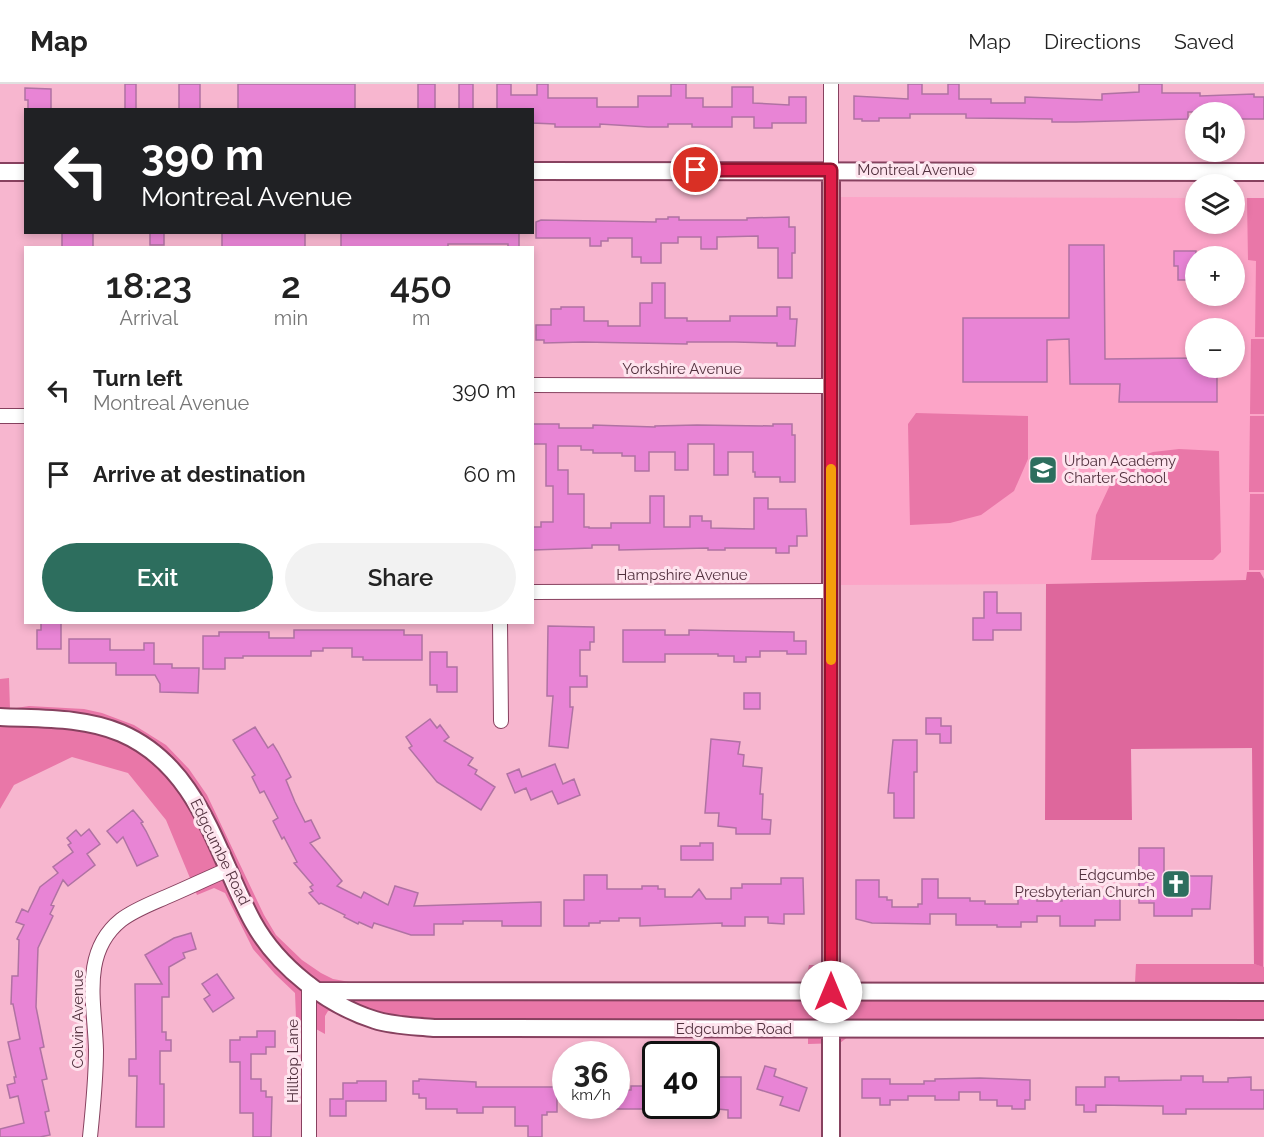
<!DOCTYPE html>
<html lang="en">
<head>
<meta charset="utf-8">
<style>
	body { margin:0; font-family:Raleway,sans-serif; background:#f2f2f2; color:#222; height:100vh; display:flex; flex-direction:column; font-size:22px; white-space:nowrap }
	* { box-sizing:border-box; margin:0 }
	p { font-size:20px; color:#767676 }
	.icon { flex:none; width:33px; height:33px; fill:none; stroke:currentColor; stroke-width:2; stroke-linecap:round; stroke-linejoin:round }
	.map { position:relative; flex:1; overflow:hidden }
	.panel { position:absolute; left:24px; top:162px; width:510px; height:378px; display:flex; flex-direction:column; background:#fff; border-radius:0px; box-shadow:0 3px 9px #0003 }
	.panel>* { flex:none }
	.guide { position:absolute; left:24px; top:24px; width:510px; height:126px; border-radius:0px; box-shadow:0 3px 9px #0003; background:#202124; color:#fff; overflow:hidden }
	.tools { position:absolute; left:1185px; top:18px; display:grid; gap:12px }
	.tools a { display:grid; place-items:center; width:60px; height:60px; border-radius:50%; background:#fff; box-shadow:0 3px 9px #0003; font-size:30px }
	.speed { position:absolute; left:552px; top:957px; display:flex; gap:12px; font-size:30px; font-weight:700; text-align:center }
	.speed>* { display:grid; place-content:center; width:78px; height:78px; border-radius:50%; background:#fff; box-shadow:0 3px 9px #0003; line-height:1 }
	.speed small { font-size:15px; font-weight:400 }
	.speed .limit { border:3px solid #111; border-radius:9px; background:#fff; color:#111 }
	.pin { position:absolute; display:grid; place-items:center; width:51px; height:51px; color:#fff; margin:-26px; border:3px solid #fff; border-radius:50%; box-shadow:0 2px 6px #0007 }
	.me { position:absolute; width:66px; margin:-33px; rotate:0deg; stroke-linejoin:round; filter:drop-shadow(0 0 4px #0008) }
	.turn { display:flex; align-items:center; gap:21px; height:126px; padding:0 18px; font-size:27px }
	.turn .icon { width:78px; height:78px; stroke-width:2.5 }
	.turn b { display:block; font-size:42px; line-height:51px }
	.eta { display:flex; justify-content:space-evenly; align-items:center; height:102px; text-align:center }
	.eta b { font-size:36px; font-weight:600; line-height:42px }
	.button { display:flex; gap:12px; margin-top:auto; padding:12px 18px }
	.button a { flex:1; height:69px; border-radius:36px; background:#2d6e5e; color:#fff; font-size:24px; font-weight:600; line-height:69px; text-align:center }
	.button a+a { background:#f2f2f2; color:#222 }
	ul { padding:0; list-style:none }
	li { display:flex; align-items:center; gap:18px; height:84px; padding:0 18px }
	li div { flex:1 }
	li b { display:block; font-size:22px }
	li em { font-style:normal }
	header { display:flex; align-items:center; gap:36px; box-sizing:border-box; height:84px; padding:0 30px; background:#fff; border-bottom:2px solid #e0e0e0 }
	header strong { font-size:28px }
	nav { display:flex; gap:33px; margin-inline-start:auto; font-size:21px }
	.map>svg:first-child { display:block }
</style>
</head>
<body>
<header>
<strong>Map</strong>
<nav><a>Map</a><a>Directions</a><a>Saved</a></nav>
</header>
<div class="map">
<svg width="1264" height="1053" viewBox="0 0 1264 1053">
	<rect width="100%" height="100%" fill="#f7b6cf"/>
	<!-- built -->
	<path fill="#fca4c7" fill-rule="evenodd" d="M839,113L1195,114L1196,140H1234L1235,114H1264V899H1254L1253,664L1247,496L1046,500L839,501ZM1196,172H1234V212H1196ZM1196,244H1234V284H1196Z"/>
	<!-- green -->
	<path fill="#e977a8" d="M1247,114H1264V253H1255L1256,177L1248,176Z
		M1251,255H1264V330H1250Z
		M916,329L1028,332V375L1014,407L981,431L950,439L910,441L908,340Z
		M1250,332H1264V408H1249Z
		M1179,365L1219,367L1221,468L1213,476H1091L1096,431L1110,401L1129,376L1153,368Z
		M1250,410H1264V486H1249Z
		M9,594L10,625L29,622L84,625L102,629L134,641L166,661L189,685L207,711L264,831L276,851L302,876L321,889L333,895L361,900L805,899L809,881H839C840,892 843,897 854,899H1135L1136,880H1254L1264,883V951L849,952L840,959L808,960V952L352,936L330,927H328L325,932V950L296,934L295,909L275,890L253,865L225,809L214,804L197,811L166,736L128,689L72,673L14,701L0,725V595Z"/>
	<!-- forest -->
	<path fill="#de679c" d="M1247,488H1260L1264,495L1263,883L1254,880L1252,664L1131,665L1132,736H1045L1046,500L1246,496Z"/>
	<!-- building -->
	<path fill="#e884d5" stroke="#b072a3" stroke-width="1.5" d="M125,0H136V26H125Z
		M179,0H200V26H179Z
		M238,0H355V26H238Z
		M418,0H435V26H418Z
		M459,0H473V26H459Z
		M497,0H511V11H537V0H548V14H597V23H638V12H671V0H686V14H703V23H732V3H753V19L789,21V13H806V39H772V44H754V33H732V43H692V40H668V43H648L600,40V43H555V40L532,39V26H497Z
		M908,0H922V10H948V0H959V15H991V19H1025V13L1102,16V10L1139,8V0H1162V9H1200V12L1254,10V13H1264V35H1234V28H1188V35L1076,38H1052V35L966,34V30H910V34H879V37H862V35H854V12L908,15Z
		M25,4L51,5V26H28V16H25Z
		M668,133H679V136H747V134L789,133V143H795V169H792V194H778V164H758V152L717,153V165H701V153H678V159H661V179H641V173H632V154H608V157H601V162H590V154H536V138L541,136L656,138V135H668Z
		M62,148H93V163H62Z
		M150,148H164V161H150Z
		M222,148H305V164L222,163Z
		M341,148H519V163H508V160H448V164H341Z
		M1069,161H1104L1105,275L1196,274V284H1217V318H1119L1120,300H1070L1069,255L1047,256V298H963V234H1069Z
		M1174,167H1196V196H1178V182H1174Z
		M652,199H665V234H687V237H730V232H777V223H790V235H797L795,262H777V259L735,258H687V260L583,258L544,259V256H536V241H551V225H561V223H584V237H608V242H640V219H652Z
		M533,340H559V344H593V341L655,343V342L697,341L773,342V340H792V351H795V398H780V393H755V388H753V368H728V391H714V360H688V386H675V368H649V387H635V372H622V369H593V366H581V362H558V386H568V410H584V443H589V444H611V439H650V412H664V443H690V432H702V437H711V444L754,445V414H768V425H806L807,452H797V462H789V469H776V464H725V466H708V464L619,466V461H592V464L533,466V443H541V438H553V402H546V360H533Z
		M984,508H997V529H1021V546H993V556H973V534H984Z
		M41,538H61V565H37V546H41Z
		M548,542L594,543V558H590V566H580V592H587V603H570V623H573L568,664L549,662L553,612H547Z
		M294,546H404V551H422V576H363V573H352V564H323V567H311V572H243V574H225V585H203V552H219V548H269V554H294Z
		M623,546H665V551H689V546L794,548V557H806V570H787V567H760V573H746V578H734V572H718V570H665V578H623Z
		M69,555H110V566H144V559H154V580H172V584H199L198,609L160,608V600L155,591H116V579H69Z
		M430,568H447V583H457V608H437V601H430Z
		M744,609H760V625H744Z
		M926,634H941V642H951V659H940V650H926Z
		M430,635L437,644L440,641L449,653L444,657L473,674L468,681L477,686L475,690L495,703L481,726L437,698L409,664L412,662L406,653Z
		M255,643L268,664L273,660L278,668L291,693L286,696L295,718L305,738L311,736L320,754L310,759L342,797L337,802L361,814L364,808L388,821L395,802L418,809L414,822L541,818V842H502V837H463V840H434V851H411L374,839L372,844L359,838L358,840L344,833L345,831L321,819L319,820L309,809L313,807L310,803L313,801L294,779L297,778L284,753L282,755L273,737L278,734L264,707L260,709L252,693L255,691L233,656Z
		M711,655L740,658L738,670L744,671L743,682L762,684L760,710H763L762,735L771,736L770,750H736V744L718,742L719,729H705Z
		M893,656H917V688H914V734H894V709H888Z
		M555,680L563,700L574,695L580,711L558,720L552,707L531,716L526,704L515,709L507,690L519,685L522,693Z
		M133,726L143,738L141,739L146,747L158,772L137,782L123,753L117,759L107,747Z
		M89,745L100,760L87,770L95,781L68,802L63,796L51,821L54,822L50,830L53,832L38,864L36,923L44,963L40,964L47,995L42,996L49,1027L45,1028L50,1051L40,1053H0V1045L24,1039L18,1012L10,1014L7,1001L15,999L14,993H16L8,958L20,955L13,920H11L12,892H18L19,856L17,855L24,841L16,838L22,825L28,828L40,803L58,789L53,783L73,768L68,761L71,759L67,754L76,746L81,752Z
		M700,759H713V776H681V762H700Z
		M1139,764H1164V792H1212L1210,825H1192V832H1154V819H1139Z
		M584,791H607V805H642V802H658V805H665V813H692L699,805L706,815H731V804H742V800H781V794H803L804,830H784V840L768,839V833H745V842H722V839L640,842V834H619V837H600V839H589V842H564V816H584Z
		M922,795H938V814H970V817H985V820H1018V813H1037V817H1062V803H1088V812H1120V836H1095V842H1060V832H1037V838H1021V843H997V841H956V830H930V840L872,839L856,835V796H879V813H887V816H892V823H918V820H922Z
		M191,849L196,865L183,869L185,874L169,883V913H162V948H166V956H171V967H160V1000H164V1043H136L137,992H129V975H136L135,900H162L145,871L174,854Z
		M217,890L234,914L213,928L204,915L210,911L202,900Z
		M257,947H275V963H266V970H251V995H261V1007H266V1013H272L271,1053H253V1029H240V978H230V956H240V953H257Z
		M765,982L776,985L774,992L807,1004L799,1027L780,1021L783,1013L757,1005Z
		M1181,992H1203V998H1228V994L1251,993V1006H1264V1025H1186V1030H1163V1022L1096,1021V1028H1084V1021H1076V1003H1105V993H1119V997L1181,996Z
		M718,993H741V1034H728V1026L706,1024V998H718Z
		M980,994L1030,996V1016H1025V1025H1012V1022H997V1016H980V1008H959V1016H935V1012H908V1016H890V1021H880V1014H862V995H890V1000H924V997H935V995Z
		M419,995L476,998V1003H557V1028H547V1031H542V1053H528V1042H515V1023H483V1029H457V1025H426V1014H419V1010H413V997H419Z
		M357,997H386V1017H346V1032H330V1015H343V999H357Z
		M631,1002H656V1025H616V1006H631Z"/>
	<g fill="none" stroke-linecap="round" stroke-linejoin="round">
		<!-- minor casing -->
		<g stroke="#87415f" stroke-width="16">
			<path id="minor" d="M831,0V86
				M532,301L831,302
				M0,332H26
				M532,508L831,507
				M500,538L501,637
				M309,900V1053
				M90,1053C93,1024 96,995 96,966C95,921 80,869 121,836C134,826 150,820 166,813C187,804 208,794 229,785"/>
		</g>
		<!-- tertiary casing -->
		<g stroke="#87415f" stroke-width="20">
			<path id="tertiary" d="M532,87L1264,88
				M0,88H26
				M0,633C41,635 83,633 121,649C200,683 216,770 253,838C278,883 327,921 375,936C394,942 415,942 434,944L1264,945
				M320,907L1264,908
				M831,1053V86"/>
		</g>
		<!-- minor -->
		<use href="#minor" stroke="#fff" stroke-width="14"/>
		<!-- tertiary -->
		<use href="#tertiary" stroke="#fff" stroke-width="16"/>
	</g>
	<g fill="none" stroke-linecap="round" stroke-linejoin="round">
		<!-- route casing -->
		<g stroke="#92132f" stroke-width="15">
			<path id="route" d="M696,86H831V908"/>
		</g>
		<!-- route -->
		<use href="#route" stroke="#e11d48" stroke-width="10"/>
		<!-- slow -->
		<path stroke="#f59e0b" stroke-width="10" d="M831,576V385"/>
	</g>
	<!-- icons -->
	<defs>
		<g id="school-square" transform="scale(1.5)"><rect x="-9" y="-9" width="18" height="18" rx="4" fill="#2d6e5e" stroke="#fee4ee"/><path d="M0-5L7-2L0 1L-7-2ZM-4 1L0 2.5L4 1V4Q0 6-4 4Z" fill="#fff"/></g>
		<g id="church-square" transform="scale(1.5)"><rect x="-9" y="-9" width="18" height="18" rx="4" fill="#2d6e5e" stroke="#fee4ee"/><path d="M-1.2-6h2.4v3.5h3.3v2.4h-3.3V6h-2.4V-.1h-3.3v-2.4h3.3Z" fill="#fff"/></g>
	</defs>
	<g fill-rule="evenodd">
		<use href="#school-square" x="1043" y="386"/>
		<use href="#church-square" x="1176" y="800"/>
	</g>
	<g text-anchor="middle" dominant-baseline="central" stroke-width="6" stroke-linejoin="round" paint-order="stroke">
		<!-- street labels -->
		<g font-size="15" fill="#52313e" stroke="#fee4ee">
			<text x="916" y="86">Montreal Avenue</text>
			<text x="682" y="285">Yorkshire Avenue</text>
			<text x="682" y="491">Hampshire Avenue</text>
			<text transform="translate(220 768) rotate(64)">Edgcumbe Road</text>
			<text transform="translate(78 935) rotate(-90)">Colvin Avenue</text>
			<text x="734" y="945">Edgcumbe Road</text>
			<text transform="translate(293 977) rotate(-90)">Hilltop Lane</text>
		</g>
		<!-- poi labels -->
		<g font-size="15" fill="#52313e" stroke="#fee4ee" text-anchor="start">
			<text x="1064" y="377">Urban Academy<tspan x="1064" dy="17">Charter School</tspan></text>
			<text x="1155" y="791" text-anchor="end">Edgcumbe<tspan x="1155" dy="17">Presbyterian Church</tspan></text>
		</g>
	</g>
</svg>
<div class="tools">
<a><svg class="icon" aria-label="sound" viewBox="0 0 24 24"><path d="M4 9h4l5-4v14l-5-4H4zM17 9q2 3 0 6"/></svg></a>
<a><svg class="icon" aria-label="layers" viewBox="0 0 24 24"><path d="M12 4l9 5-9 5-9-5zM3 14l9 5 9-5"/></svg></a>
<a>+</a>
<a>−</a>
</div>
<div class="speed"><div>36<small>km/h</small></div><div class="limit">40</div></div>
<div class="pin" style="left:696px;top:86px;background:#d93025"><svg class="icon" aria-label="arrive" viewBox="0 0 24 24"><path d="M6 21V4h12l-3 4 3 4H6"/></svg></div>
<svg class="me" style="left:831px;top:908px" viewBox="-20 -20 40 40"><circle r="19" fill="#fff"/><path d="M0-13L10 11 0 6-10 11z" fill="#e11d48"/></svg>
<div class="guide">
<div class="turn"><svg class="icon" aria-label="left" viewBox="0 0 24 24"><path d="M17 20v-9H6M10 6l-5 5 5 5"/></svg><div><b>390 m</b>Montreal Avenue</div></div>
</div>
<section class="panel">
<div class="eta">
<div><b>18:23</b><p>Arrival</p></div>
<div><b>2</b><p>min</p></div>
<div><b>450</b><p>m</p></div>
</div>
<ul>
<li><svg class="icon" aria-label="left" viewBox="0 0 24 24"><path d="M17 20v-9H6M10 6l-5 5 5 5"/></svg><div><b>Turn left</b><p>Montreal Avenue</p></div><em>390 m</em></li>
<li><svg class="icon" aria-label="arrive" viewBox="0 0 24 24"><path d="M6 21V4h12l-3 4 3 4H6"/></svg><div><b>Arrive at destination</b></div><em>60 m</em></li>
</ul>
<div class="button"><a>Exit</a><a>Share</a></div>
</section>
</div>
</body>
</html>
